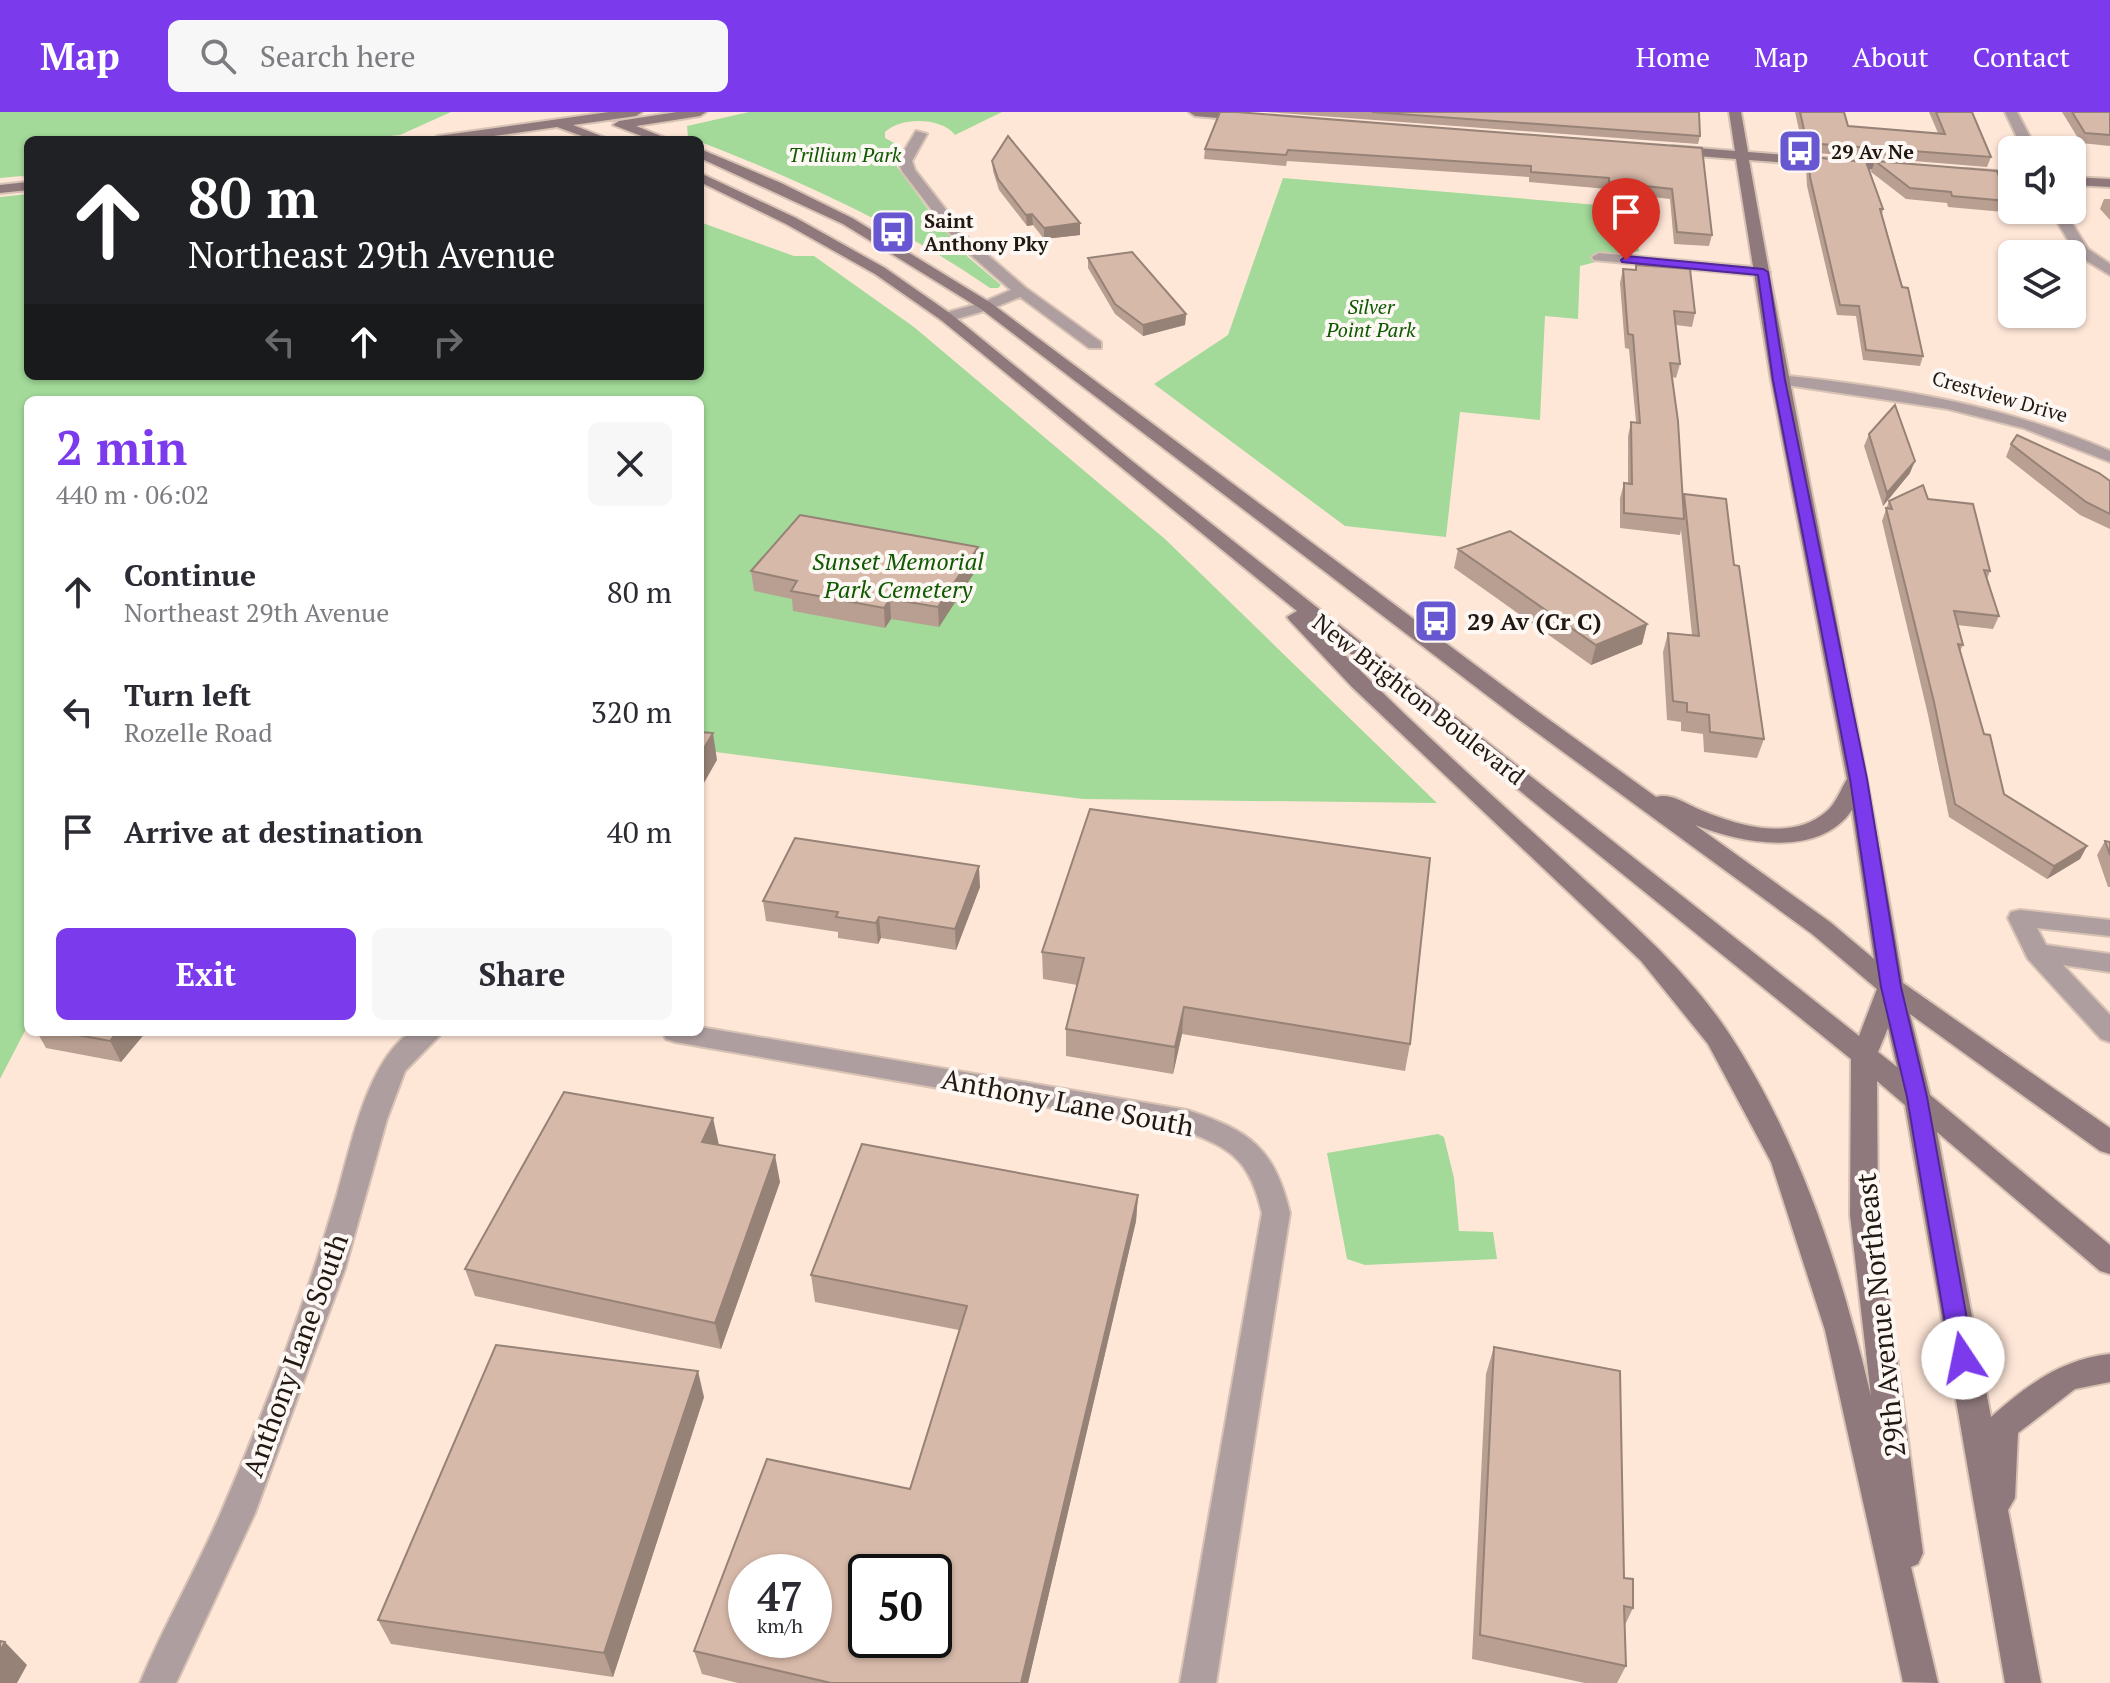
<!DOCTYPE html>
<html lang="en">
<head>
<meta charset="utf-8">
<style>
	body { margin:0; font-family:"PT Serif",serif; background:#f7f7f7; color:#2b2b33; height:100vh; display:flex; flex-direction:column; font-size:30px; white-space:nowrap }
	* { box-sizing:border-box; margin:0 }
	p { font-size:26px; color:#7c7c81 }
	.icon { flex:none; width:44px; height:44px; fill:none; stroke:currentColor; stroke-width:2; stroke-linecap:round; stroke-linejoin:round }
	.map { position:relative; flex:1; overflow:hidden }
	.panel { position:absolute; left:24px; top:284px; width:680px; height:640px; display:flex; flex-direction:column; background:#fff; border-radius:12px; box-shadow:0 2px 6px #0004 }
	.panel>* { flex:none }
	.hud { position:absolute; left:24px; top:24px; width:680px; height:244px; border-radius:12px; box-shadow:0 2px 6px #0004; background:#202124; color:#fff; overflow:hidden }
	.buttons { position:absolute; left:1998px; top:24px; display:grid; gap:16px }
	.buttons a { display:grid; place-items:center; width:88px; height:88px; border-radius:12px; background:#fff; box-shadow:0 2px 6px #0004; font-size:40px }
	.speed { position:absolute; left:728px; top:1442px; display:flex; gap:16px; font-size:40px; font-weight:700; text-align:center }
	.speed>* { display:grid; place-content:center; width:104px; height:104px; border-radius:50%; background:#fff; box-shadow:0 2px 6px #0004; line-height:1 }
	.speed small { font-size:20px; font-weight:400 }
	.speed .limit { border:4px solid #111; border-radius:12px; background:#fff; color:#111 }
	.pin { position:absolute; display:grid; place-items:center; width:68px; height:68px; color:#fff; margin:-82px -34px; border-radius:50% 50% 50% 0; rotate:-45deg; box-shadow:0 0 8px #0007 }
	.pin .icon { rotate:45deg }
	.me { position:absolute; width:88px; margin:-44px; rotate:349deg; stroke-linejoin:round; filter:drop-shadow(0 0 6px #0008) }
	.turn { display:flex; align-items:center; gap:28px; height:168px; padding:0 32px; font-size:36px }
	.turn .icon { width:104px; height:104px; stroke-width:2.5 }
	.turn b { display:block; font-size:56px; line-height:68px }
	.lanes { display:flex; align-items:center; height:76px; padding:0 32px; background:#0003; justify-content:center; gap:40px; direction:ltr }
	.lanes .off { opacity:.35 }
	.round { display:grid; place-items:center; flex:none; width:84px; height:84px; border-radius:12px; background:#f7f7f7 }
	.overview { display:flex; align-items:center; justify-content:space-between; height:136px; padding:0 32px }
	h1 { font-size:48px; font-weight:700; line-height:60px; color:#7c3aed }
	.cta { display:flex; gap:16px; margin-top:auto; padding:16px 32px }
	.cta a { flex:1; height:92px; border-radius:12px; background:#7c3aed; color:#fff; font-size:32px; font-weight:700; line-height:92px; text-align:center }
	.cta a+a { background:#f7f7f7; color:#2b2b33 }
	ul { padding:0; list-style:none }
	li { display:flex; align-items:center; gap:24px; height:120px; padding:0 32px }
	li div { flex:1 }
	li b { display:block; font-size:30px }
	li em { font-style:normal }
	header { display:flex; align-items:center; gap:48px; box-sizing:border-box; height:112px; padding:0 40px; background:#7c3aed; color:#fff }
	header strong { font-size:38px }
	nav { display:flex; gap:44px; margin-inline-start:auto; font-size:28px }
	.search { width:560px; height:72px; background:#f7f7f7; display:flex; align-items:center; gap:20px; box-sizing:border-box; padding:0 28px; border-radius:12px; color:#7c7c81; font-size:30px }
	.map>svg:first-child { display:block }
</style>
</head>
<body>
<header>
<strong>Map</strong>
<div class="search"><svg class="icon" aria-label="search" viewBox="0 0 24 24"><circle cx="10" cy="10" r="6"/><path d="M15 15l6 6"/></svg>Search here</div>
<nav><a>Home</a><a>Map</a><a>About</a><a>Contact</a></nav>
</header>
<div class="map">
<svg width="2110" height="1571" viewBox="0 0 2110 1571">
	<rect width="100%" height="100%" fill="#ffe7d8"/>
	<!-- green -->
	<path fill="#a3da99" d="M0,0H451L400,23L351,28H28V66L22,64L0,66Z
		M749,0H1002L955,23C941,5 901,5 885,20V26L896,32L897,55L936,108L968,145L1001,173L998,176H990C896,111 792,65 688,25L687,14Z
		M1283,66L1633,96L1639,139L1580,154L1578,207L1545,204L1540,308L1460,300L1446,425L1345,414L1154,272L1228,223Z
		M28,82V264H700V110L794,144H814L914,215L1165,427L1437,691L1083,687L700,638V288H28V913L0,967V85Z
		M1438,1022L1444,1025L1454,1066L1459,1119L1493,1120L1497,1147L1365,1153L1347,1147L1327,1041Z"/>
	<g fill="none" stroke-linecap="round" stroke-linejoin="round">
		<!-- street casing -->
		<g stroke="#d7c2b4" stroke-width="4">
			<path id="street" d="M2005,0H2017L2037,38H2023Z
				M916,19L927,22L912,49L915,58L968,126L1026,176L1101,230V236H1089L1020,185L991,197L946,210L941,208V202L981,191L1011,178L958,132L902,59L898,49Z
				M2050,98H2064L2088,137L2110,152V163L2077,143Z
				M1599,141L1763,156L1770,160L1763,164L1594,148L1592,145Z
				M1779,263C1894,275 2004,293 2110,339V350L2023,316L1948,297L1773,271L1771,268Z
				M2020,798L2110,808V824L2037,816L2046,833L2110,842V860L2063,853L2110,903V930L2101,927L2028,847L2008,806L2011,800Z
				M700,915L1187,998C1250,1019 1274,1035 1290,1101L1216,1571H1180L1262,1101C1250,1050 1234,1037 1185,1019L675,930L666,927L662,920H700Z
				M411,920H443L405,959L387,1007L345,1157L255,1401L176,1571H140C165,1511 198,1455 223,1396C267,1294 306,1189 337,1083C351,1034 367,949 411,920Z"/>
		</g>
		<!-- secondary casing -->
		<g stroke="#d7c2b4" stroke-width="4">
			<path id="secondary" d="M609,0H642L636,4L573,13L611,28H593L557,15L465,28H432L438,24Z
				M677,0H706L700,4L636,14L671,28H652L613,13L619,9Z
				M1189,0H1239L1259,5L1253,9L1195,4Z
				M1729,0H1741L1748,40L1906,52L1913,56L1906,60L1749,48C1797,323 1857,595 1903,871L2110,1016V1042L2100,1039L1910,902L1930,983L2110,1133V1162L2100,1159L1937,1020L1991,1305C2026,1274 2061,1247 2110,1242V1270L2075,1277L2018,1321L2015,1386L2008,1398L2041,1571H2005L1905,993L1877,969L1878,1103L1923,1441L1918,1452L1911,1455L1938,1571L1903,1570L1825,1218L1771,1050L1708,932L1641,849L1352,575L1290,509L1287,505L1297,499L941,208L875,162L786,112L700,70V61L796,106L885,156L951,202L1132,349L1859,924L1877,877L1812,822L1514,604L981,197L843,112L700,46V37L781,71L852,106L991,191L1530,594L1656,685C1670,681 1683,690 1696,696C1735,713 1791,731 1827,699C1836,691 1841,677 1847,667L1771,268L1736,47L1672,42L1665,38L1672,34L1735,39ZM1320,517L1851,947L1850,1103L1871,1284C1841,1158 1800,1029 1728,920C1687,858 1628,808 1574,758C1488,679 1400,602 1320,517ZM1852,698L1874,847L1830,810L1695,713C1740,731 1819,747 1852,698ZM1888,916L1897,955L1878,940Z
				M1967,57L2012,60V68L1962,64V58Z
				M2072,65L2110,67V75L2072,73Z
				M28,70V78L0,81V73Z"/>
		</g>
		<!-- street -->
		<use href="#street" fill="#ae9ea0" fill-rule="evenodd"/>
		<!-- secondary -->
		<use href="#secondary" fill="#8f797c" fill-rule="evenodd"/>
	</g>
	<!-- wall -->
	<path fill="#b99f91" d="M1266,0H1699L1700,24L1698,32Z
		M1795,0H1844L1848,14L1938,21L1929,0H1972L1991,45L1987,55L1804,40Z
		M2062,0H2110V34L2081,31Z
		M1702,36L1712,123L1709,134L1674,132L1670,87L1607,80V77L1529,70V65L1287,49L1286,54L1204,47L1205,37Z
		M1809,45L1883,97L1882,102L1923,244L1920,254L1863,248L1856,204L1837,203L1807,74L1806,55Z
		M992,49L1080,111V123L1044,127L1033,113L1027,114L999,78L993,59Z
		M1875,49L2008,89L2004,100L1948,95L1947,91L1906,87L1871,60Z
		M2104,87H2110V108L2100,97Z
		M1088,146L1186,202L1185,213L1143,224L1115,202L1088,156Z
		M1636,153L1695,201L1692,215L1676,213L1680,252L1676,266L1672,265L1683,387L1684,382L1734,453L1764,627L1757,646L1704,640L1703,622L1681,619V610L1667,608L1663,540L1668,521L1692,523L1681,418L1680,423L1620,416V386L1624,371H1628V324L1631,310H1636L1629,237L1625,236L1620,171L1623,157L1635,158Z
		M1869,322L1910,361L1883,394L1864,334Z
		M2011,332L2110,369V417L2080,403L2006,345Z
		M1928,387L1990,459L1987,467L1999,504L1993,517L1957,513L1963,533L1960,539L1984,622L2004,682L2087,734L2080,747L2047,767L1949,705L1928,603L1882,409L1889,389Z
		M1458,437L1647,512L1642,532L1591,553L1454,456Z
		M978,455L939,515L891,507L885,516L793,499L792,487L754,479L751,459Z
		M1090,697L1410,932L1405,959L1182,922L1173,962L1066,944V917L1077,873L1043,867L1042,840Z
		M2105,729L2110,730V775H2108L2097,743Z
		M980,775L956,838L881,826L878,832L838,826V820L766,809L763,789Z
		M37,920H146L121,950L46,936Z
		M719,1033L780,1070L721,1237L475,1184L465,1157Z
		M1138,1083L1136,1109L1028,1571H738L702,1562L694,1539L910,1377L959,1218L815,1190L811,1163Z
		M1494,1235L1624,1466L1633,1496L1625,1513L1626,1554L1617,1571H1585L1472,1547L1486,1262Z
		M704,1285L613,1565L391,1532L378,1508Z"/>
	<!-- shaded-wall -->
	<path fill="#968276" d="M1032,102L1033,113L1027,114L1026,103Z
		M1080,111V123L1044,127V116Z
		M1186,202L1185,213L1143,224V213Z
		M1915,349L1910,361L1883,394L1887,381Z
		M978,435V455L939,515L938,495Z
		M890,487L891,507L885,516L884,496Z
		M1647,512L1642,532L1591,553L1596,533Z
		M713,621L717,648L700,678V643Z
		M2087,734L2080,747L2047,767L2054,754Z
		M979,754L980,775L956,838L955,817Z
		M879,805L881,826L878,832L876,811Z
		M1184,895L1182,922L1173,962L1175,935Z
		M117,920H146L121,950L110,929Z
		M713,1006L719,1033L702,1030Z
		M775,1043L780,1070L721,1237L715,1211Z
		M1138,1083L1136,1109L1028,1571H1021Z
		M698,1259L704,1285L613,1565L604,1541Z
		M5,1530L27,1553L17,1571H0V1539Z"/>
	<!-- building -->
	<path fill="#d7b9a9" stroke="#968276" stroke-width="2" fill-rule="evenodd" d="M1220,0H1236L1702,36L1712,123L1677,120L1672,77L1609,70V66L1531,60V54L1288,38L1286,43L1205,37Z
		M1372,0H1699L1700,24Z
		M1800,0H1844L1848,14L1945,22L1936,0H1972L1991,45L1807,31Z
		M2072,0H2110V23L2085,21Z
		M1008,24L1026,46L1080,111L1044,116L1032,102L1026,103L998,67L992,49Z
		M1809,45L1866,50L1883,97H1880L1902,175L1908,176L1923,244L1866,238L1859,194L1840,193L1810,65Z
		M1875,49L1997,59L2008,89L1952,84L1951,80L1910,76Z
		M1132,140L1186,202L1143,213L1115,192L1088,146Z
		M1636,153L1690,157L1695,201L1674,199L1680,252L1670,251L1678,309L1684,407L1624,401V371L1632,372L1631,310L1640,311L1633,223L1628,222L1623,157L1636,158Z
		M1895,293L1915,349L1887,381L1869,322Z
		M2017,323L2099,361L2110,369V402L2086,390L2011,332Z
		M1923,373L1928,387L1973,392L1990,459L1984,458L1999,504L1954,499L1963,533L1958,532L1984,622L1990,623L2004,682L2087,734L2054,754L1955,692L1934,590L1886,396L1892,397L1889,389Z
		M1684,382L1726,387L1734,453L1739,454L1764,627L1710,620L1709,603L1687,600V591L1673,589L1668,521L1699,524Z
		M800,403L978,435L938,495L890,487L884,496L791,479L797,469L751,459Z
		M1510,419L1647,512L1596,533L1458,437Z
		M700,620L713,621L700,643Z
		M1090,697L1430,746L1410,932L1184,895L1175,935L1066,917L1084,846L1042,840Z
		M795,726L979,754L955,817L879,805L876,811L836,805L838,800L763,789Z
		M2105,729L2110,730V743Z
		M62,920H117L110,929Z
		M564,980L713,1006L702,1030L775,1043L715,1211L465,1157Z
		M862,1032L1138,1083L1021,1571H831L694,1539L767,1347L910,1377L967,1194L811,1163ZM746,1460H814V1528H746ZM866,1460H934V1528H866Z
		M496,1233L698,1259L604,1541L378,1508Z
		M1494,1235L1620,1259L1624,1466L1633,1467V1496L1624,1494L1626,1554L1480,1523Z
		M0,1529L5,1530L0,1539Z"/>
	<!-- route -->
	<path fill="#7c3aed" stroke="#51269a" stroke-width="2" d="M1626,144L1763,157L1768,160L1785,268L1867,667L1901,875L1927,985L1974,1246L1971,1253L1963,1256L1955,1253L1951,1246L1907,985L1881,875L1850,667L1773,268L1758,163L1622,150L1621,148Z"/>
	<!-- icons -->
	<defs>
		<g id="bus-square" transform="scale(2.3)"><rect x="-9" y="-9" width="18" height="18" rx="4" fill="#6757d0" stroke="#fef8f5"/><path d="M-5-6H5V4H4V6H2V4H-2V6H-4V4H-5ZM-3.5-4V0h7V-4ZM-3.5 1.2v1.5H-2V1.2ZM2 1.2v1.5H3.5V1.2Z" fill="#fff"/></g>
	</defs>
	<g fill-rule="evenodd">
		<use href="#bus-square" x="1800" y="39"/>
		<use href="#bus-square" x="893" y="120"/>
		<use href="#bus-square" x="1436" y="509"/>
	</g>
	<g text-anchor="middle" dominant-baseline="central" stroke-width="8" stroke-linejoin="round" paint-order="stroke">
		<!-- far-poi labels -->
		<g font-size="20" font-weight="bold" fill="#221812" stroke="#fef8f5" text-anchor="start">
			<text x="1831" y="39">29 Av Ne</text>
			<text x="924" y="108">Saint<tspan x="924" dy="23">Anthony Pky</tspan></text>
		</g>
		<!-- far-park labels -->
		<g font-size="20" font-style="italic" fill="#0f5a00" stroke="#fef8f5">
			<text x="845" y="42">Trillium Park</text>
			<text x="1371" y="194">Silver<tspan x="1371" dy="23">Point Park</tspan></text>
		</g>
		<!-- far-street labels -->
		<g font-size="20" fill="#221812" stroke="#fef8f5">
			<text transform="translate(2000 284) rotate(16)">Crestview Drive</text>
		</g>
		<!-- park labels -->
		<g font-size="24" font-style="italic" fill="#0f5a00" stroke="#fef8f5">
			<text x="898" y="449">Sunset Memorial<tspan x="898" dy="28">Park Cemetery</tspan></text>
		</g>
		<!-- poi labels -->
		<g font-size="24" font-weight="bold" fill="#221812" stroke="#fef8f5" text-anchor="start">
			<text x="1467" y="509">29 Av (Cr C)</text>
		</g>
		<!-- street labels -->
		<g font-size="24" fill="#221812" stroke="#fef8f5">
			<text transform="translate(1419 587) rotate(38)">New Brighton Boulevard</text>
		</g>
		<!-- near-street labels -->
		<g font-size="28" fill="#221812" stroke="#fef8f5">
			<text transform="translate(1068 990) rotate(11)">Anthony Lane South</text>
			<text transform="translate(1880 1203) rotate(-96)">29th Avenue Northeast</text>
			<text transform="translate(295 1243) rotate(-70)">Anthony Lane South</text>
		</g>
	</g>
</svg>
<div class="buttons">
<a><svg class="icon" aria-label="sound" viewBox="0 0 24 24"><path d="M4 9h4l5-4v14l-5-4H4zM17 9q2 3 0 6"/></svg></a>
<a><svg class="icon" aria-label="layers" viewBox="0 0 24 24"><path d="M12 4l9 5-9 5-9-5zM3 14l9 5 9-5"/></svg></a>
</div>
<div class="speed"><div>47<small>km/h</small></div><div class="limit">50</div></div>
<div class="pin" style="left:1626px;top:148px;background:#d93025"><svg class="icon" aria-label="arrive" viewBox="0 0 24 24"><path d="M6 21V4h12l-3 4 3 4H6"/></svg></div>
<svg class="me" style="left:1963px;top:1246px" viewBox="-20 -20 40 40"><circle r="19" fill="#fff"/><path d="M0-13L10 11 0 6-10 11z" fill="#7c3aed"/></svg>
<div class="hud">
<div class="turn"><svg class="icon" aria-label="ahead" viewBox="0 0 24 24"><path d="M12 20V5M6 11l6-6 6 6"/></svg><div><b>80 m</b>Northeast 29th Avenue</div></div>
<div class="lanes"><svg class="icon off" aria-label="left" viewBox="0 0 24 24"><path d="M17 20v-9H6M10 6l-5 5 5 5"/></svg><svg class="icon" aria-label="ahead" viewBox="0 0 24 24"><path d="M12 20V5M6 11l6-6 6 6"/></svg><svg class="icon off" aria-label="right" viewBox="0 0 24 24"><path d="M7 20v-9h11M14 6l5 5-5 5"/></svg></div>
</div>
<section class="panel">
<div class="overview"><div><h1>2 min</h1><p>440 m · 06:02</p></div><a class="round"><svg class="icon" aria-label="close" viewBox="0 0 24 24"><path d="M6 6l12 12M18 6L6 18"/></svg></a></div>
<ul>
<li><svg class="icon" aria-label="ahead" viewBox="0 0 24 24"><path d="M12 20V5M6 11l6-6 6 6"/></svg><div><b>Continue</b><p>Northeast 29th Avenue</p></div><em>80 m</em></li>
<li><svg class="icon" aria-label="left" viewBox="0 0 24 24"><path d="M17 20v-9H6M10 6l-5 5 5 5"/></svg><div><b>Turn left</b><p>Rozelle Road</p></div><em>320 m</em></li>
<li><svg class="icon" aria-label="arrive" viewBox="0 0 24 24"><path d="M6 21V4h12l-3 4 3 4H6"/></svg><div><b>Arrive at destination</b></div><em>40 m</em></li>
</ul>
<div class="cta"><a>Exit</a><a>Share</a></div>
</section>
</div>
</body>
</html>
